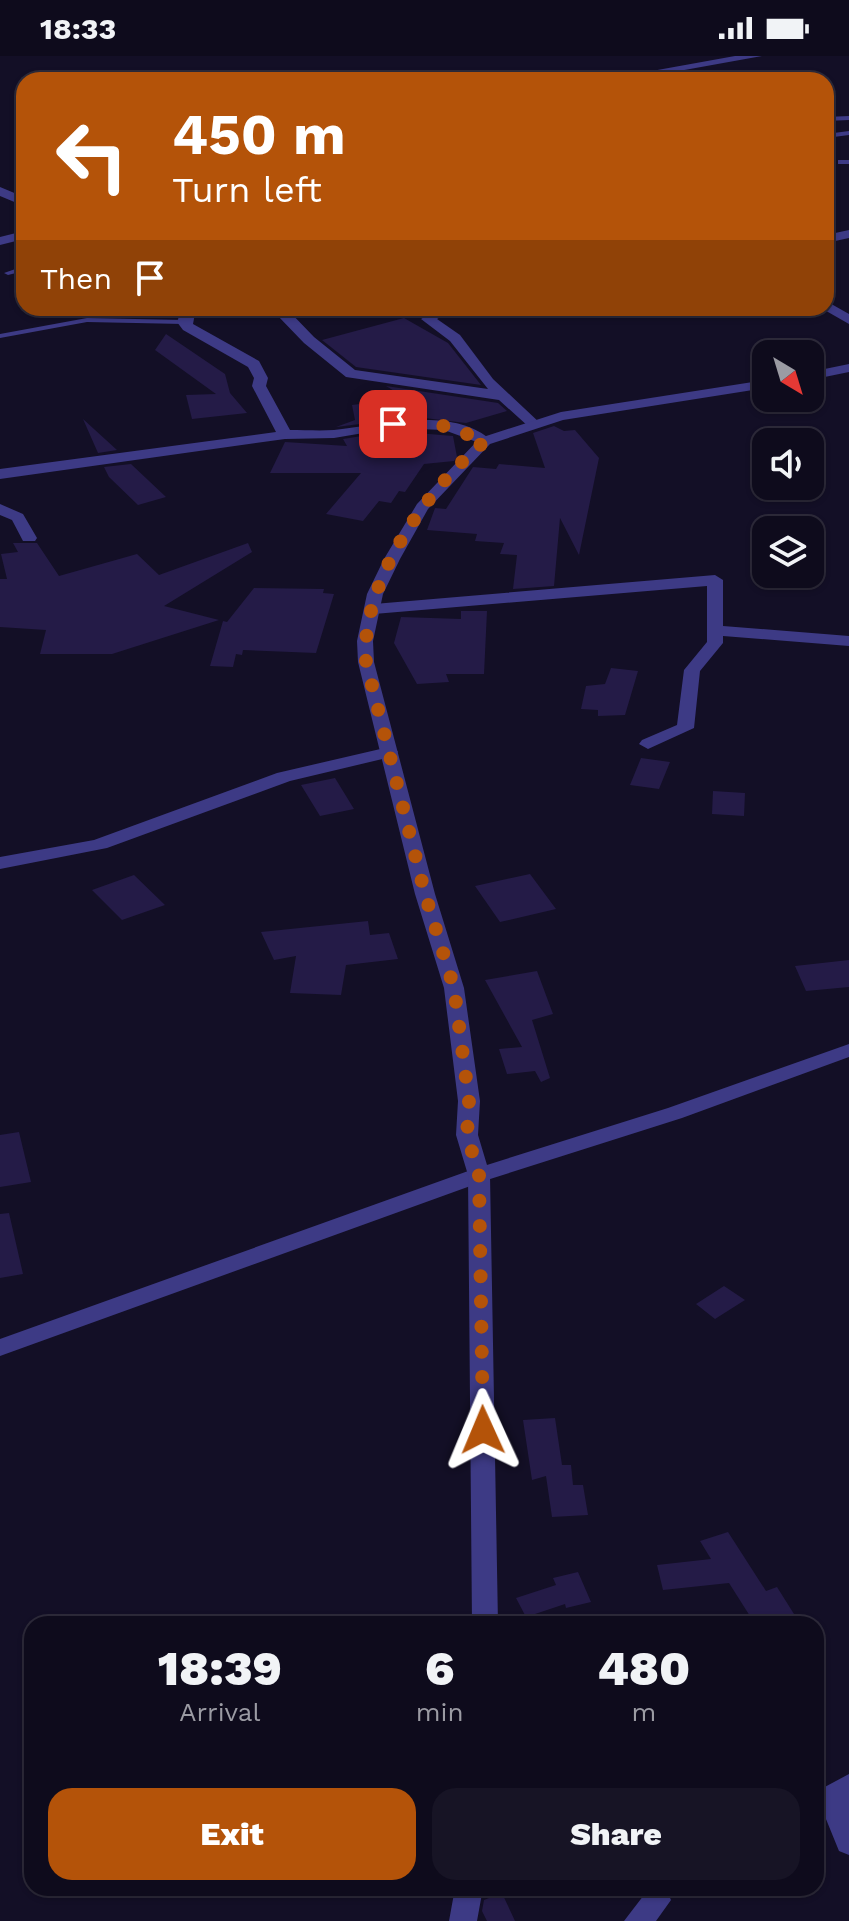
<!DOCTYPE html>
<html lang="en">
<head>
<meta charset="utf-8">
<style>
	body { margin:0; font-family:"Work Sans",sans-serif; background:#171425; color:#f1f3f6; height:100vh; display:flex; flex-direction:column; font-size:30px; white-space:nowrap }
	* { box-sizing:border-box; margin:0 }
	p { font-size:26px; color:#9b9ba3 }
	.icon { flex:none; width:44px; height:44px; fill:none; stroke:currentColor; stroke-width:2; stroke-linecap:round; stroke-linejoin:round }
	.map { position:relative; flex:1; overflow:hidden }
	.side { position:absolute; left:24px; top:1560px; width:800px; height:280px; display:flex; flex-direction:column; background:#0e0b1c; border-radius:24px; box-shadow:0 2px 6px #0004,0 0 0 2px #2e2b3b }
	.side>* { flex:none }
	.top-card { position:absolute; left:16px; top:16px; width:818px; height:244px; border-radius:24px; box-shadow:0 2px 6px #0004,0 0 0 2px #2e2b3b; background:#b45309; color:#fff; overflow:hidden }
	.needle { width:52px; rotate:142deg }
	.controls { position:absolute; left:752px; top:284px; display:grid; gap:16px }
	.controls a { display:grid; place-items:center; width:72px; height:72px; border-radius:16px; background:#0e0b1c; box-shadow:0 2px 6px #0004,0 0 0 2px #2e2b3b; font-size:40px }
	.pin { position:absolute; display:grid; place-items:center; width:68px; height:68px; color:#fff; margin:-34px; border-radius:16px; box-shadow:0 4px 12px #0006 }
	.me { position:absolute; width:88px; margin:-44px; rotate:359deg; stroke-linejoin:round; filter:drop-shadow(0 0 6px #0008) }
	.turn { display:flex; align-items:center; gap:28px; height:168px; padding:0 24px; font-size:36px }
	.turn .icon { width:104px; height:104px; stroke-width:2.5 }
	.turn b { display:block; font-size:56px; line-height:68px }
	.then { display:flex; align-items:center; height:76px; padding:0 24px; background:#0003; gap:16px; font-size:30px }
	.eta { display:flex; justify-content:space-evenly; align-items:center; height:136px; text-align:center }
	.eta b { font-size:48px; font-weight:800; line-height:56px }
	.action { display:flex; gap:16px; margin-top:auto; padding:16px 24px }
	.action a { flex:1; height:92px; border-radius:24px; background:#b45309; color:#fff; font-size:32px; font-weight:800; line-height:92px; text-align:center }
	.action a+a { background:#171425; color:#f1f3f6 }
	.status { display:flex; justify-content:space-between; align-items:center; height:56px; padding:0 40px; background:#0e0b1c; direction:ltr }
	.status svg { height:22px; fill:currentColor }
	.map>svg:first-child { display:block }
</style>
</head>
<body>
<div class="status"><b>18:33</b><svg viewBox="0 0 49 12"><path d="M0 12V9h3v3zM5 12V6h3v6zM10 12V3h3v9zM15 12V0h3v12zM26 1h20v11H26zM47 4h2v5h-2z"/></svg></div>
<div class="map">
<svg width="849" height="1865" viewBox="0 0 849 1865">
	<rect width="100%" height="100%" fill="#130f26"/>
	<!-- building -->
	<path fill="#241b47" d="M404,262L448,287L481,329L356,311L322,284Z
		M166,278L225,318L230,337L247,357L192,363L186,339L216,338L155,294Z
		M386,330L498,347L507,355L466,367L416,361L336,371L355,364L352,349L406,342Z
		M83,363L117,394L98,397Z
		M554,370L564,375L575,374L599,402L579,499L560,462L554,530L513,533L517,499L500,498L504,487L475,485L477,478L427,474L435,452L446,453L473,411L496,413L499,408L545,412L533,377Z
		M393,375L453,380L457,401L454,405L424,408L405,436L399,435L391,447L379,445L363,465L326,458L361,417H270L285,386L347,390L343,383Z
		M131,408L166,441L138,449L109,421L104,411Z
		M13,487H37L59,520L137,498L159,519L248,487L252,496L164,550L219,564L112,598H40L46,574L0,571V523H7L1,498L18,496Z
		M254,532L324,533L323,537L334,538L316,597L243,594L242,599L236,598L233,611L210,610L223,565L227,566Z
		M461,555H487L484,618H446L449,626L417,628L394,587L401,561L461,563Z
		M611,612L638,615L625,659L598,660V654L581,653L586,630L605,628Z
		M641,702L670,706L659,733L630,729Z
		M335,722L354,753L320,760L301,729Z
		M713,735L745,737L744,760L712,758Z
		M530,818L556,853L500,866L475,830Z
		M134,819L165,849L122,864L92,834Z
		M368,865L370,879L389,877L398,903L346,909L341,939L290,937L296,900L274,904L261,876Z
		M849,904V931L806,935L795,910Z
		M537,915L553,958L532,964L550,1022L541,1026L535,1015L507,1018L499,993L522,991L485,924Z
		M19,1076L31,1126L0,1131V1079Z
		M9,1157L23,1218L0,1222V1158Z
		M724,1230L745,1244L715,1263L696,1248Z
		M555,1362L562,1409H571L573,1429H583L588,1459L552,1461L546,1420L532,1424L523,1364Z
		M728,1476L766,1535L777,1531L794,1558L755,1568L729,1527L663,1534L657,1509L711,1503L700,1485Z
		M578,1516L591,1546L566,1552L565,1548L526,1561L516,1542L556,1529L553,1522Z
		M502,1837L515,1865H487L482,1855L484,1844Z"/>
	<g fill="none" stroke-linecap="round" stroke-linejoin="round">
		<!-- service -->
		<path fill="#3d3a85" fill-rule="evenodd" d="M849,60V64L826,65V61Z
			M849,75V79L826,82V78Z
			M838,104H849V108H838Z
			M24,210V215L8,219L4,217Z
			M87,262L184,264L188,266L184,268L87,266L0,282V278Z"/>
		<!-- minor -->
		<path fill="#3d3a85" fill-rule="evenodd" d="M735,0H762L629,24H602Z
			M0,131L24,141V150L0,140Z
			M849,174V182L826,187V179Z
			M24,175V183L0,189V181Z
			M826,245L849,258V268L821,252H826Z
			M182,252H196L193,268L259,305L268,322L266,330L290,374C304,374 320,375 334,374C381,369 453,349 492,385L485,389L444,374L393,372L334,382L285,383L0,423V413L276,376L252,330L254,322L248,311L183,274L177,266Z
			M264,252L287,253L314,281L355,314L488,333L450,285L421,263L438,252H455L437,263L460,279L493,323L541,368L529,371L499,344L346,321L304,287L277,259Z
			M0,448L23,458L37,482L35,485H23L12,464L0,459Z
			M715,519L723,524V570L849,580V590L723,580V587L700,615L694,672L648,693L639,688L642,684L677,669L684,614L707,586V530L374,558L366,553L374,548Z
			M389,691L395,692L398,696L395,700L290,725L107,792L0,813V801L94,784L277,717Z
			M849,988V1001L682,1062L487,1124L0,1300V1283L471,1114L668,1052Z
			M849,1718V1799L839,1795L817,1741L821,1733Z
			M656,1832L667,1835L671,1844L656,1865H624L647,1835Z"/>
		<!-- tertiary -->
		<path fill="#3d3a85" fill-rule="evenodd" d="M849,308V316L810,324V316Z
			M766,324V332L563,364L490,388L428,453L400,503L383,538L373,585L374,606L435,838L464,932L480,1045L478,1079L490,1119L498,1568H472L468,1119L456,1079L458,1045L444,932L415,838L358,606L357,585L367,538L384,503L417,448L480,382L561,356Z
			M455,1832H483L477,1865H449Z"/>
	</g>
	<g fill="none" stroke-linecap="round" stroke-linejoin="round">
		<!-- route -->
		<path stroke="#b45309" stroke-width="14" stroke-dasharray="0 25.2" d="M393,368L446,370L485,385C426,434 360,527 366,606L425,838L454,932L469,1045L467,1079L479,1119L483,1374"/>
	</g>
</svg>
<div class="controls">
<a><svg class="needle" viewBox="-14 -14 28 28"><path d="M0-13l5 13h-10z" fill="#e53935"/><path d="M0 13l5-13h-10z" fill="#9b9ba3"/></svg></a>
<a><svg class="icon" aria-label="sound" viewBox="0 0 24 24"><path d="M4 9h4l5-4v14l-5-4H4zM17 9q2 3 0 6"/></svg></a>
<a><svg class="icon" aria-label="layers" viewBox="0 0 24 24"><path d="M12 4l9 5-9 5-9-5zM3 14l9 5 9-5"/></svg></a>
</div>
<div class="pin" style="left:393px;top:368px;background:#d93025"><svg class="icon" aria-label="arrive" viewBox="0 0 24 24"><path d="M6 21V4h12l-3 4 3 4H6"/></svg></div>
<svg class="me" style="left:483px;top:1374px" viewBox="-20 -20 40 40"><path d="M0-17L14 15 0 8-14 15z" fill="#b45309" stroke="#fff" stroke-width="4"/></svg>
<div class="top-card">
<div class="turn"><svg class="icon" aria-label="left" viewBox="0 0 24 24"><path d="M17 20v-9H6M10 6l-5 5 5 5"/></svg><div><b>450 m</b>Turn left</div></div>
<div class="then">Then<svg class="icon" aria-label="arrive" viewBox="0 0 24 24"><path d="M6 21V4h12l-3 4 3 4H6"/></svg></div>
</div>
<section class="side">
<div class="eta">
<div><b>18:39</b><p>Arrival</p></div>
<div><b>6</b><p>min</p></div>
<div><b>480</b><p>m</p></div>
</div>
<div class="action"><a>Exit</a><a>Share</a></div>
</section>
</div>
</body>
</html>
